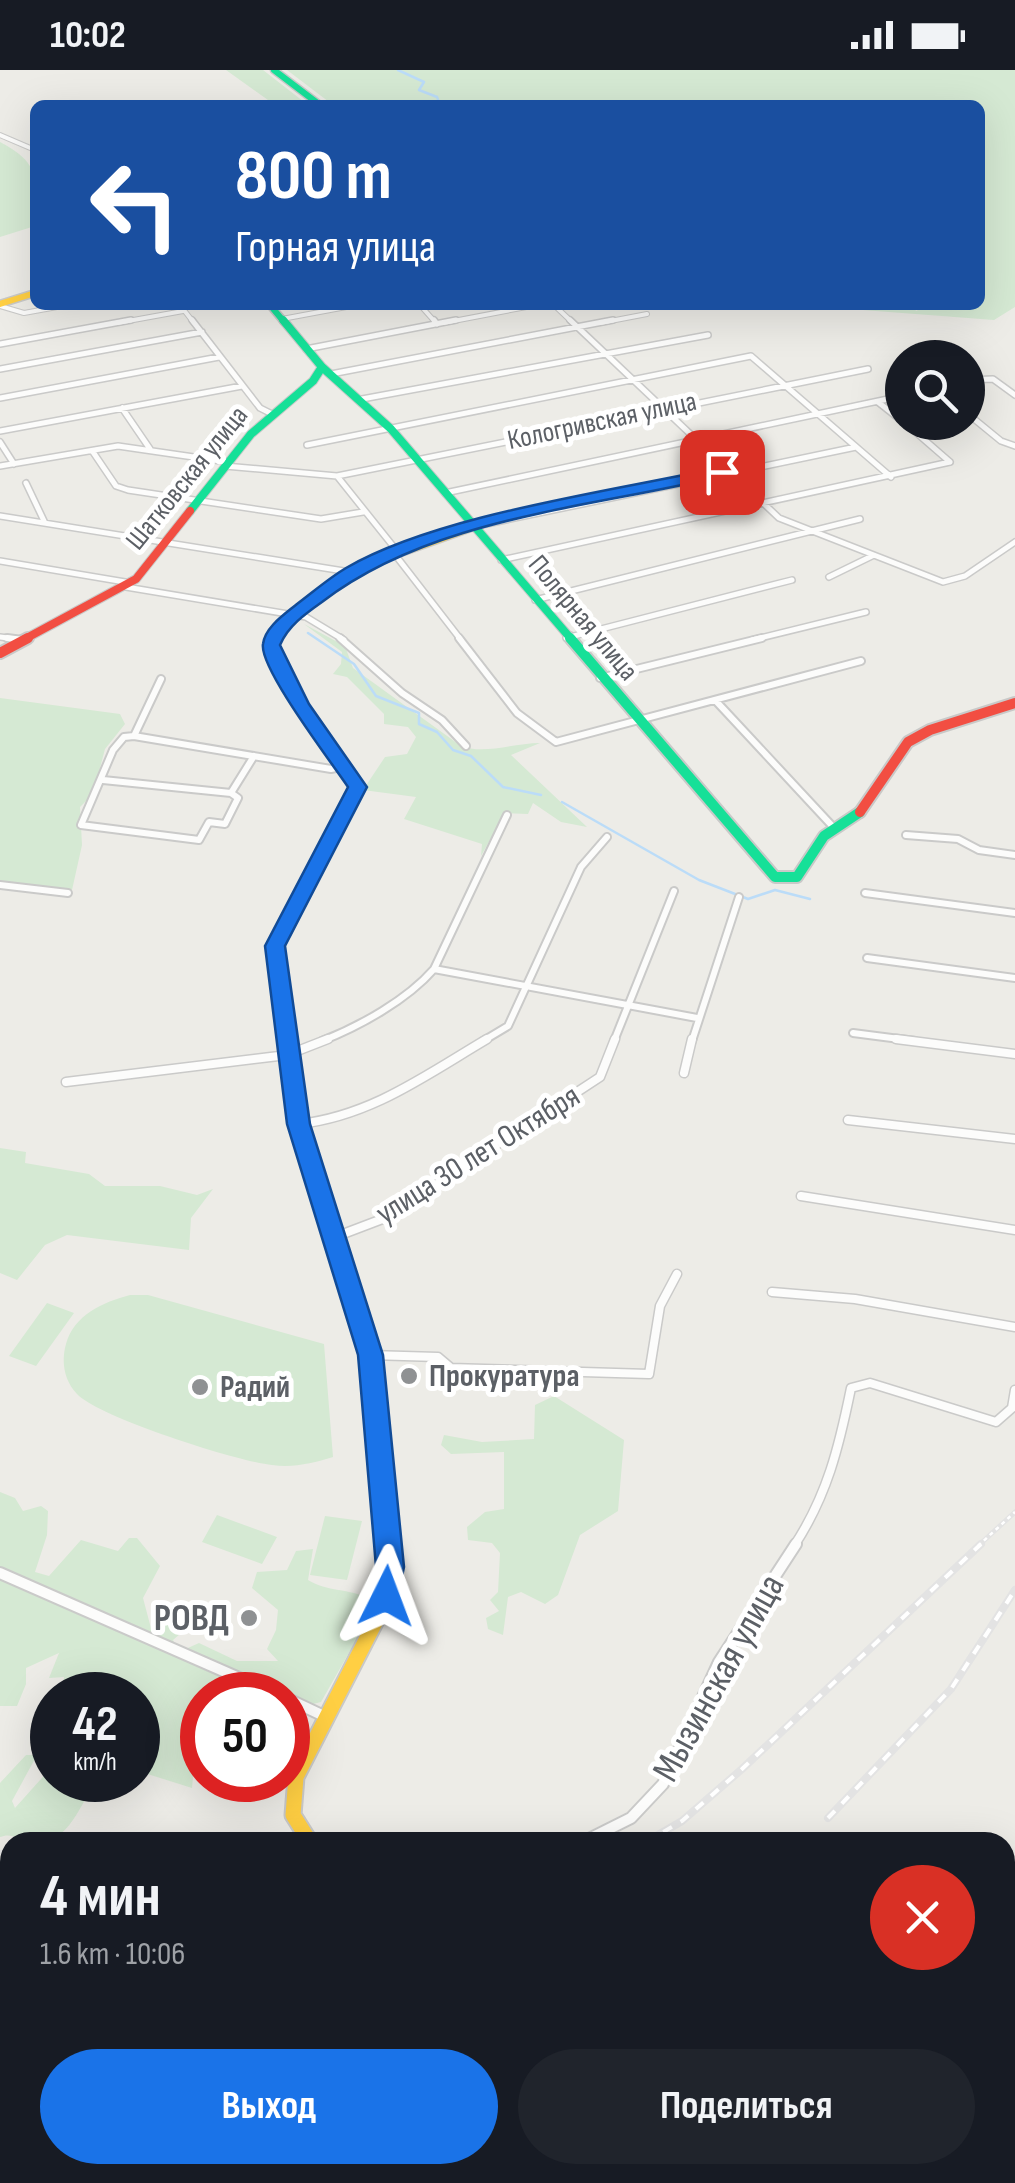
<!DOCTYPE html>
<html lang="ru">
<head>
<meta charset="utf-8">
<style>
	body { margin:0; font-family:"Sofia Sans Condensed",sans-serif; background:#20242c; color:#f1f3f6; height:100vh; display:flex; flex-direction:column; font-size:38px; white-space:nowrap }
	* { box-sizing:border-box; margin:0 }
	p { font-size:32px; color:#9ea1a6 }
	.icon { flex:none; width:55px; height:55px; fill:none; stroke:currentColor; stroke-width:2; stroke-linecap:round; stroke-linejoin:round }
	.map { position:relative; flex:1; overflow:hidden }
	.sheet { position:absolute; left:0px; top:1762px; width:1015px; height:352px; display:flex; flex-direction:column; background:#171b24; border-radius:30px 30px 0 0; box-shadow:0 10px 40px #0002 }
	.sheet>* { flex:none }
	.guide { position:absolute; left:30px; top:30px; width:955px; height:210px; border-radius:15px; box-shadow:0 10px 40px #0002; background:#1a4fa0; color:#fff; overflow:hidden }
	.controls { position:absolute; left:885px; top:270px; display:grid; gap:20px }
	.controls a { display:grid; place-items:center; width:100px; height:100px; border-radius:50%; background:#171b24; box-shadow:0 10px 40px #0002; font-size:50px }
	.speed { position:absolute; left:30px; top:1602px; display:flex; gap:20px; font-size:50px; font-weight:700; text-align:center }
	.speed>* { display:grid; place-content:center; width:130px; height:130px; border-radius:50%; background:#171b24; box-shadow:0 10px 40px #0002; line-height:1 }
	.speed small { font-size:25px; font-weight:400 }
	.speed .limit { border:15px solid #d22; background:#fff; color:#111 }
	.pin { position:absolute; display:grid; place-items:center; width:85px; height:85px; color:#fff; margin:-42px; border-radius:20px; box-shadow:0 5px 15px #0006 }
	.me { position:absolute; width:110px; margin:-55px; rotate:3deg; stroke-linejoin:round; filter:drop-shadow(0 0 8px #0008) }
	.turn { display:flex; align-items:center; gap:35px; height:210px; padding:0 40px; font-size:45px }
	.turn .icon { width:130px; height:130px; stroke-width:2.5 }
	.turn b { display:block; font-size:70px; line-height:85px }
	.round { display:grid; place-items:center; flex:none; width:105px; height:105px; border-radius:52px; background:#20242c }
	.headline { display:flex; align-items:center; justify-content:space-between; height:170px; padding:0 40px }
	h1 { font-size:60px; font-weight:700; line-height:75px }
	.button { display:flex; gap:20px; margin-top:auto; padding:20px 40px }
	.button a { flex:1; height:115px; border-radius:60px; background:#1a73e8; color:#fff; font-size:40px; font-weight:700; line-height:115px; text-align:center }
	.button a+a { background:#20242c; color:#f1f3f6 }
	.status { display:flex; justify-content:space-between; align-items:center; height:70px; padding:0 50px; background:#171b24; direction:ltr }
	.status svg { height:28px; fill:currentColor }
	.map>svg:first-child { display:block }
</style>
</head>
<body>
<div class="status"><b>10:02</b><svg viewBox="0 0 49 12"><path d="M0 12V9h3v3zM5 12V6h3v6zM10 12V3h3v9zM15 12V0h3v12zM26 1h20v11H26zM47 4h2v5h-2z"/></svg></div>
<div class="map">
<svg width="1015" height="2113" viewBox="0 0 1015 2113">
	<rect width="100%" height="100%" fill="#edece7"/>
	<!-- green -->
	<path fill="#d5e9d3" d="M226,0H263L308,35H275Z
		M287,0H1015V237L994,250L797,235H913L916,241L928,235H980V35H333Z
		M0,72C44,95 35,111 35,156L0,167Z
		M304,554L345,576L353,598L461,676C484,685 514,673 540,673L511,685L587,757L561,752L533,733L528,744L505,743L481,786L482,774L404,749L416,727L363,720L385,687L407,684L416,667L408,657L384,654V644L347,607L333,604L341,594L342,582Z
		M0,628L120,644L125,654L105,679L93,724L80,737L82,775L72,820L64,824L0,816Z
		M0,1078L26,1082L25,1093L89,1104L105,1116H160L197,1125L213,1119L191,1148L189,1180L67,1165L45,1175L17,1210L0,1203Z
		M130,1225H148L324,1274L333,1387C313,1393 294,1398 272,1395C239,1392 98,1347 77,1324C64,1310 61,1292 66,1274C74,1245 103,1232 130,1225Z
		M47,1233L74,1243L36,1296L9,1286Z
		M554,1326L624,1370L618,1441L580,1465L558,1525L545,1534L521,1522L508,1527L503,1565L488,1559L486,1548L499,1541L490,1530L498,1522L500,1483L492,1473L468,1470L467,1457L485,1442L504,1439V1382L451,1384L441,1375L444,1365L482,1372L534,1369L535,1335Z
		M0,1422L15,1428L23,1441L41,1436L48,1441L47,1465L35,1502L49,1506L81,1470L118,1481L129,1468H137L160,1496L143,1528L152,1562L160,1565L166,1553L180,1564L173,1570L179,1582L199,1573L237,1591H278L267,1579L276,1560L278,1540L252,1518L257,1502L287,1500L296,1481L313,1479L308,1510C327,1522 349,1518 370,1529L367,1551L321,1632L313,1634L258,1610L248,1625H202V1702L193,1707L192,1718L138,1701V1625H61L64,1607L49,1608L59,1583L26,1598V1614L17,1636H0Z
		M217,1445L277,1467L262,1494L202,1472Z
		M325,1446L362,1451L347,1510L310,1505Z
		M26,1685H37L12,1731L15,1738L49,1700L52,1710H97C79,1735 69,1777 30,1772C18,1770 12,1762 0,1767V1713Z
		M0,1844L10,1848V2105H151L146,2113H0Z"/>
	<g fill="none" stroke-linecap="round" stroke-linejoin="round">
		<!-- stream -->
		<path stroke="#bbdcf8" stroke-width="2.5" d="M398,0L424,12L419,20L437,27L440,35
			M308,563L354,594L376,626L419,643V654L437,662L453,680L471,686L503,717L541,725
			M562,732L699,810L748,829L775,820L810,829"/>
		<!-- street-far4 casing -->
		<g stroke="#cacac9" stroke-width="6">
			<path id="street-far4" d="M0,65L35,80
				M180,235L194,253
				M420,235L436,253
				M554,235L573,253
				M0,236L24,243L68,235
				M282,249L357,235
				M117,253L183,241
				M443,253L537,235
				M600,253L647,244"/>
		</g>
		<!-- street-far3 casing -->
		<g stroke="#cacac9" stroke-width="8">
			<path id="street-far3" d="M192,250L260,338L272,344
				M434,250L437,254
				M570,250L779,448L943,512L965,506L1015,472
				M0,274L131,250
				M306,279L456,250
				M0,299L202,262
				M331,304L613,250
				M968,310L993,309L1015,325
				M0,328L219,287
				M362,329L708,265
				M878,332L902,351
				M122,338L150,379
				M968,344L1001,371L1015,376
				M904,352L950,392
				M0,361L242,316
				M0,372L14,394
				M307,375L751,286L891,407
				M93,382L116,416L128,420L321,449L363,442
				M0,396L118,376L228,392
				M225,396L337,406L397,481
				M337,406L868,299
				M26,413L45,453
				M445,423L902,326
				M0,446L350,502
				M472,457L856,377
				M393,482L461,570
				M501,490L950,392
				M0,491L131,513
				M829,507L872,486
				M126,517L306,547L344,570
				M535,530L860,449
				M0,567L23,570
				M566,568L792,510
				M752,570L866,542"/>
		</g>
		<!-- street-far2 casing -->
		<g stroke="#cacac9" stroke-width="10">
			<path id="street-far2" d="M7,568L23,570
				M340,568L402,623L442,650L466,676
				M459,568L517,643L556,672L861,591
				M600,608L762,568
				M161,609L134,666L331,699L345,696
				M715,630L835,759
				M134,666L124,667L113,680L81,755L199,770L209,752L225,754L238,728L231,723
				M103,710L231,723
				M231,723L254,686
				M906,765L958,769L979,780L1015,785
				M0,815L68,823
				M865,823L1015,843
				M867,888L1015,908
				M434,899L697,948
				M853,963L915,971
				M322,971C360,956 407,930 434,899L507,745
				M483,971L508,956L581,797L607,767
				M614,971L674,821
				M692,971L739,827"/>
		</g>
		<!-- street-far1 casing -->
		<g stroke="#cacac9" stroke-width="11">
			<path id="street-far1" d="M896,969L1015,984
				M684,1003L692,969
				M66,1012L287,985L328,969
				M848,1050L1015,1069
				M299,1054C371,1046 426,1005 487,969
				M801,1126L1015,1160
				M335,1167L385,1148L600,1007L615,969
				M772,1222L855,1229L1015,1257
				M370,1285L438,1287L451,1298L649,1304L660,1236L677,1204
				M794,1476C827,1426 839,1377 851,1318L870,1313L996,1352L1012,1338L1015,1320"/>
		</g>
		<!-- street casing -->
		<g stroke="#cacac9" stroke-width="14">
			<path id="street" d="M0,1503L278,1625
				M288,1629L326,1647
				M583,1772L631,1748L663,1714L719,1592L796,1474
				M494,2113L496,2105"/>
		</g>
		<!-- fast-far4 casing -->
		<g stroke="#c9c9c8" stroke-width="9">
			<path id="fast-far4" d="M274,0L320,35
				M270,235L285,253"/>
		</g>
		<!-- fast-far3 casing -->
		<g stroke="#c9c9c8" stroke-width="10">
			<path id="fast-far3" d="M283,250L322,297L391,359L572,570
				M190,441L251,364L313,311L322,297
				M274,570L291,547"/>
		</g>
		<!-- fast-far2 casing -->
		<g stroke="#c9c9c8" stroke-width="14">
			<path id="fast-far2" d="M276,568L271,575L296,631L358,717L275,876L288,971
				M570,568L775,807H797L824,766L860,742"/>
		</g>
		<!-- fast-far1 casing -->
		<g stroke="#c9c9c8" stroke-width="16">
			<path id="fast-far1" d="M287,969L299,1054L370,1285L381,1398"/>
		</g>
		<!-- fast casing -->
		<g stroke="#c9c9c8" stroke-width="19">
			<path id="fast" d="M0,1803L10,1807
				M0,1826L10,1830
				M717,2105L736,2113
				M792,2105L811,2113"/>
		</g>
		<!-- slow-far3 casing -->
		<g stroke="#c9c9c8" stroke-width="9">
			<path id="slow-far3" d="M0,234L35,223"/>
		</g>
		<!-- slow-far2 casing -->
		<g stroke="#c9c9c8" stroke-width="10">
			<path id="slow-far2" d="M291,547L365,495L472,457"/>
		</g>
		<!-- slow-far1 casing -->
		<g stroke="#c9c9c8" stroke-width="16">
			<path id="slow-far1" d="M381,1398L388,1476"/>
		</g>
		<!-- slow casing -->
		<g stroke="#c9c9c8" stroke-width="19">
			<path id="slow" d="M310,1772L293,1745L296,1707L384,1535L390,1497L388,1474"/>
		</g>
		<!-- jam-far1 casing -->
		<g stroke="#c9c9c8" stroke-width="10">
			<path id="jam-far1" d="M23,570L136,509L190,441"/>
		</g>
		<!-- jam casing -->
		<g stroke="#c9c9c8" stroke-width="14">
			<path id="jam" d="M0,583L28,568
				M860,742L908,672L930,660L1015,633"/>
		</g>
		<!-- street-far4 -->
		<use href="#street-far4" stroke="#fcfcfb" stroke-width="4"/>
		<!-- street-far3 -->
		<use href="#street-far3" stroke="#fcfcfb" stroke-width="5"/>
		<!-- street-far2 -->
		<use href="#street-far2" stroke="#fcfcfb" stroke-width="6"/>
		<!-- street-far1 -->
		<use href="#street-far1" stroke="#fcfcfb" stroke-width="8"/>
		<!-- street -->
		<use href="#street" stroke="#fcfcfb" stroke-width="10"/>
		<!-- fast-far4 -->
		<use href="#fast-far4" stroke="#16e098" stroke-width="6"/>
		<!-- fast-far3 -->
		<use href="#fast-far3" stroke="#16e098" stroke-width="8"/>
		<!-- fast-far2 -->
		<use href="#fast-far2" stroke="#16e098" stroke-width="10"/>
		<!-- fast-far1 -->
		<use href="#fast-far1" stroke="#16e098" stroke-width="12"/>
		<!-- fast -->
		<use href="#fast" stroke="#16e098" stroke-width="15"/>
		<!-- slow-far3 -->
		<use href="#slow-far3" stroke="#ffcf43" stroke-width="6"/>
		<!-- slow-far2 -->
		<use href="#slow-far2" stroke="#ffcf43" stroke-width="8"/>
		<!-- slow-far1 -->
		<use href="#slow-far1" stroke="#ffcf43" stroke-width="12"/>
		<!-- slow -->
		<use href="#slow" stroke="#ffcf43" stroke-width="15"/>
		<!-- jam-far1 -->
		<use href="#jam-far1" stroke="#f24e42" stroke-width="8"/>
		<!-- jam -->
		<use href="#jam" stroke="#f24e42" stroke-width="10"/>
		<!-- tram -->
		<path stroke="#e3e3e3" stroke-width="4" d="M0,1782L10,1786"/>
		<!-- rail-far1 casing -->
		<g stroke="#e3e3e3" stroke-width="5">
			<path id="rail-far1" d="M978,1476L1015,1442"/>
		</g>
		<!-- rail casing -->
		<g stroke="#e3e3e3" stroke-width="8">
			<path id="rail" d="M828,1748L951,1619L1015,1520
				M646,1772L682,1751L742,1699L981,1474"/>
		</g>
		<!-- rail-far1 -->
		<use href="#rail-far1" stroke="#fff" stroke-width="2.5" stroke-dasharray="4" stroke-linecap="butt"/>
		<!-- rail -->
		<use href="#rail" stroke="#fff" stroke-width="4" stroke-dasharray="10" stroke-linecap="butt"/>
	</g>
	<!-- route -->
	<path fill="#1a73e8" stroke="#114b97" stroke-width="2.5" d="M722,397L727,399V405C593,438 434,446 322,532C305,544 288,556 280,575L309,634L367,717L285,876L310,1054L383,1285L404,1497L396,1535L386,1538L376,1535L372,1526L376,1497L358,1285L287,1054L265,876L348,717C332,693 259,598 263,574C265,557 285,544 297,534C313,522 329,508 346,498C439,444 614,421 722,397Z"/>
	<!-- markers -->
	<g fill="#8f9193" stroke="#fff" stroke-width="4">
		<circle cx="409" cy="1306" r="10"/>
		<circle cx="200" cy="1317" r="10"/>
		<circle cx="249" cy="1548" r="10"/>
	</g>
	<g text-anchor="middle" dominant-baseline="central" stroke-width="10" stroke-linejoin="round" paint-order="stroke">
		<!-- far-street labels -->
		<g font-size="28" fill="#5c6066" stroke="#fff">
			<text transform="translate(602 351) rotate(-12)">Кологривская улица</text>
			<text transform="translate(187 408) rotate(-51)">Шатковская улица</text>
			<text transform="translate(583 548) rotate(50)">Полярная улица</text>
		</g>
		<!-- street labels -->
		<g font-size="32" fill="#5c6066" stroke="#fff">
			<text transform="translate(478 1085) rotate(-32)">улица 30 лет Октября</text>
		</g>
		<!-- poi labels -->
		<g font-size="32" font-weight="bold" fill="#5c6066" stroke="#fff" text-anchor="start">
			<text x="429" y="1306">Прокуратура</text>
			<text x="220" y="1317">Радий</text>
		</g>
		<!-- near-poi labels -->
		<g font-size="38" font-weight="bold" fill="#5c6066" stroke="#fff" text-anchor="end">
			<text x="229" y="1548">РОВД</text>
		</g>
		<!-- near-street labels -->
		<g font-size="38" fill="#5c6066" stroke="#fff">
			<text transform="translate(719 1608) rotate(-61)">Мызинская улица</text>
		</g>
	</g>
</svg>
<div class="controls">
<a><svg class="icon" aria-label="search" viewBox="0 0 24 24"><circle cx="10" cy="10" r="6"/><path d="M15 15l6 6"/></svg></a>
</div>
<div class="speed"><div>42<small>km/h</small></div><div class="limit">50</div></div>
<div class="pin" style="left:722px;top:402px;background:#d93025"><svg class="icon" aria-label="arrive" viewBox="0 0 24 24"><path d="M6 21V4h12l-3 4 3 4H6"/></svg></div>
<svg class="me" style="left:386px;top:1526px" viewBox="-20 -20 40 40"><path d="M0-17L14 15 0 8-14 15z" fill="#1a73e8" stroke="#fff" stroke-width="4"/></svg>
<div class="guide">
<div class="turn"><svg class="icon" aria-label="left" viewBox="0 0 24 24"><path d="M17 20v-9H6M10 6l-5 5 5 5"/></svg><div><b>800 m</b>Горная улица</div></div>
</div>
<section class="sheet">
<div class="headline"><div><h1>4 мин</h1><p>1.6 km · 10:06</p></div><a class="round" style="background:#d93025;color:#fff"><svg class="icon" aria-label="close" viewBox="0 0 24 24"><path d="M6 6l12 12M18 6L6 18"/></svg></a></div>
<div class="button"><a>Выход</a><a>Поделиться</a></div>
</section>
</div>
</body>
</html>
